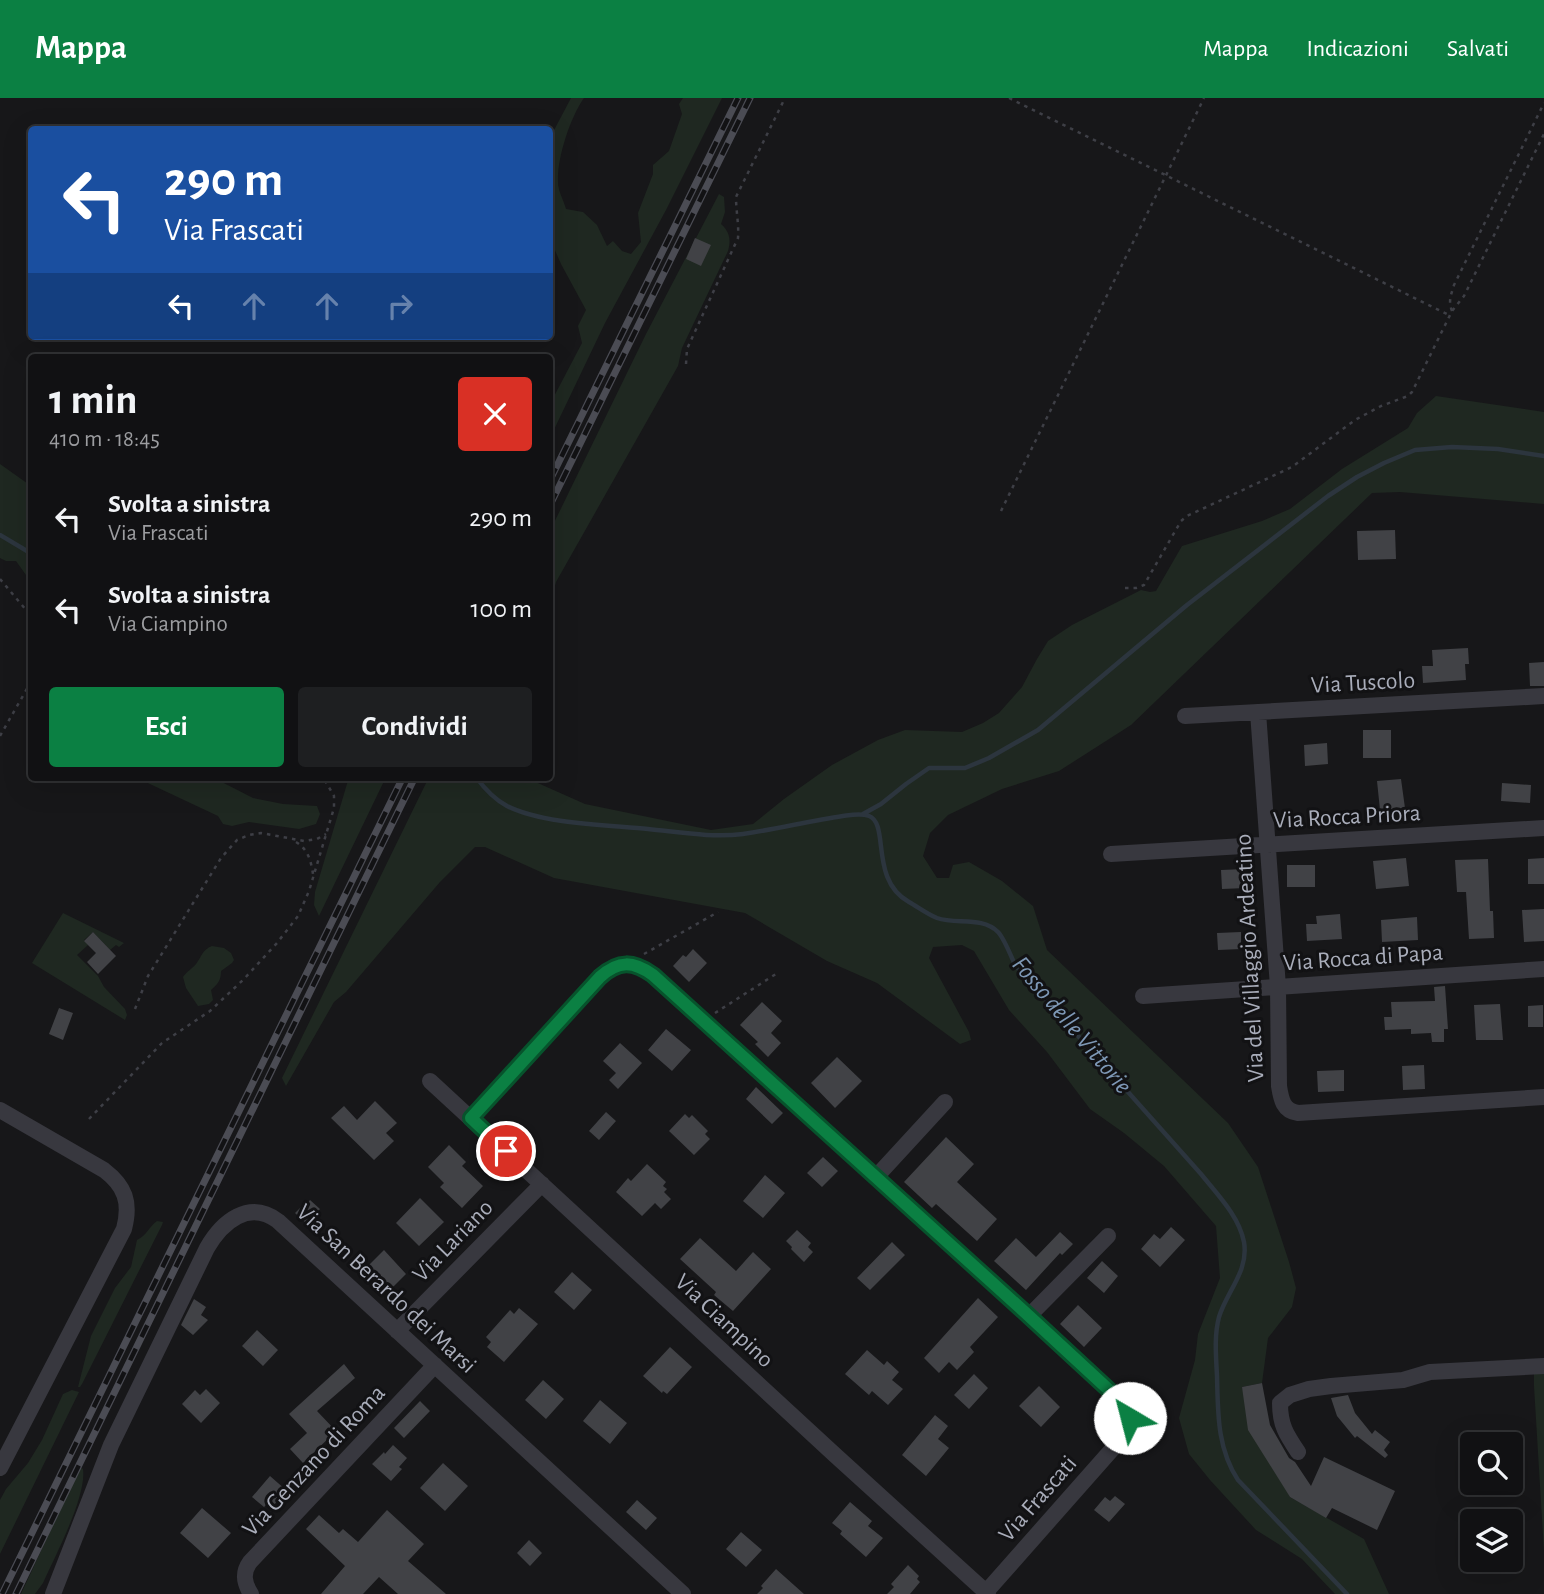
<!DOCTYPE html>
<html lang="it">
<head>
<meta charset="utf-8">
<style>
	body { margin:0; font-family:"Alegreya Sans",sans-serif; background:#1e1f21; color:#f1f3f6; height:100vh; display:flex; flex-direction:column; font-size:26px; white-space:nowrap }
	* { box-sizing:border-box; margin:0 }
	p { font-size:23px; color:#9c9da0 }
	.icon { flex:none; width:38px; height:38px; fill:none; stroke:currentColor; stroke-width:2; stroke-linecap:round; stroke-linejoin:round }
	.map { position:relative; flex:1; overflow:hidden }
	.sheet { position:absolute; left:28px; top:256px; width:525px; height:427px; display:flex; flex-direction:column; background:#111113; border-radius:7px; box-shadow:0 7px 28px #0002,0 0 0 2px #303133 }
	.sheet>* { flex:none }
	.top-card { position:absolute; left:28px; top:28px; width:525px; height:214px; border-radius:7px; box-shadow:0 7px 28px #0002,0 0 0 2px #303133; background:#1a4fa0; color:#fff; overflow:hidden }
	.buttons { position:absolute; left:1460px; top:1334px; display:grid; gap:14px }
	.buttons a { display:grid; place-items:center; width:63px; height:63px; border-radius:7px; background:#111113; box-shadow:0 7px 28px #0002,0 0 0 2px #303133; font-size:35px }
	.pin { position:absolute; display:grid; place-items:center; width:60px; height:60px; color:#fff; margin:-30px; border:4px solid #fff; border-radius:50%; box-shadow:0 2px 7px #0007 }
	.me { position:absolute; width:77px; margin:-38px; rotate:323deg; stroke-linejoin:round; filter:drop-shadow(0 0 5px #0008) }
	.turn { display:flex; align-items:center; gap:24px; height:147px; padding:0 21px; font-size:32px }
	.turn .icon { width:91px; height:91px; stroke-width:2.5 }
	.turn b { display:block; font-size:49px; line-height:60px }
	.lanes { display:flex; align-items:center; height:66px; padding:0 21px; background:#0003; justify-content:center; gap:35px; direction:ltr }
	.lanes .off { opacity:.35 }
	.round { display:grid; place-items:center; flex:none; width:74px; height:74px; border-radius:7px; background:#1e1f21 }
	.summary { display:flex; align-items:center; justify-content:space-between; height:119px; padding:0 21px }
	h1 { font-size:42px; font-weight:700; line-height:52px }
	.primary-button { display:flex; gap:14px; margin-top:auto; padding:14px 21px }
	.primary-button a { flex:1; height:80px; border-radius:7px; background:#0b8043; color:#fff; font-size:28px; font-weight:700; line-height:80px; text-align:center }
	.primary-button a+a { background:#1e1f21; color:#f1f3f6 }
	ul { padding:0; list-style:none }
	li { display:flex; align-items:center; gap:21px; height:91px; padding:0 21px }
	li div { flex:1 }
	li b { display:block; font-size:26px }
	li em { font-style:normal }
	header { display:flex; align-items:center; gap:42px; box-sizing:border-box; height:98px; padding:0 35px; background:#0b8043; color:#fff }
	header strong { font-size:33px }
	nav { display:flex; gap:38px; margin-inline-start:auto; font-size:24px }
	.map>svg:first-child { display:block }
</style>
</head>
<body>
<header>
<strong>Mappa</strong>
<nav><a>Mappa</a><a>Indicazioni</a><a>Salvati</a></nav>
</header>
<div class="map">
<svg width="1544" height="1496" viewBox="0 0 1544 1496">
	<rect width="100%" height="100%" fill="#171719"/>
	<!-- green -->
	<path fill="#1f2821" d="M571,0H584C570,20 557,60 558,84C558,93 564,103 566,111L583,114L597,127L607,148L613,143L622,153L631,156L641,144L638,115L653,76V67L669,53L682,16L679,6L683,0H722L666,112L605,225L550,340V306L582,245L578,228L586,212L561,166L550,141V48L552,36Z
		M719,96L724,99L725,114L721,126C730,134 731,142 728,153L682,250L678,268L556,484L550,506V433L646,236Z
		M1436,298L1544,314V406L1400,394L1372,395L1131,627L1059,673L1002,691L948,717L930,735L923,758L937,780H949L953,767L969,764L1002,783L1033,808L1047,852L1228,1025L1258,1069L1289,1164L1296,1190L1292,1209L1268,1240L1262,1285L1242,1289L1290,1399L1364,1441L1389,1496H1335L1302,1461L1256,1432L1210,1382L1189,1356L1179,1320L1195,1262L1198,1236L1220,1180L1216,1128L1164,1068L1124,1035L1090,1011L1047,954L1009,912L974,853L962,847L933,849L929,860L969,934L971,942L960,946L877,885L827,863L745,815L554,780L485,749H475L440,784L346,894L334,904L286,988L282,980L429,679H528L531,682L585,706L711,732L753,726L784,701L832,667L878,642L905,632L962,634L983,625L999,615L1022,589L1037,561L1048,543L1072,527L1141,492L1150,494L1156,493L1182,448L1262,423L1290,411L1342,371L1408,330L1417,315Z
		M0,366L31,388V492L26,477L16,463H6L0,460Z
		M135,679H212L253,700L283,706L317,708L320,716L316,726L299,731L249,724L232,728L223,726L218,718Z
		M349,679H386L319,818L314,807L315,794Z
		M63,815L124,845L119,849L116,847L110,852L93,834L84,842L88,847L77,857L98,878L104,889L125,911L127,917L125,922L32,865Z
		M212,848L224,850L231,855L234,862L232,865L221,873C221,882 218,886 211,892L213,902L209,906L198,908L186,890L183,879C187,873 192,871 196,866C202,858 202,852 212,848Z
		M157,1123L163,1124L162,1127L82,1286L80,1289H78L91,1238L115,1190L131,1169L137,1142C147,1137 148,1130 157,1123Z
		M1544,1274V1454L1534,1288V1276Z
		M72,1292L79,1294L0,1456V1402L6,1391L28,1365L42,1342L63,1296Z
		M80,1369L83,1371C87,1398 55,1458 43,1485L35,1496H21Z"/>
	<g fill="none" stroke-linecap="round" stroke-linejoin="round">
		<!-- stream -->
		<path stroke="#2c353e" stroke-width="4.5" d="M0,437L32,456
			M476,679C484,690 494,701 507,708C543,726 607,727 648,731C679,734 712,740 743,736C777,731 809,723 843,718C851,717 861,715 869,718C890,726 869,782 909,804C918,809 927,816 937,820C956,827 982,818 998,834C1004,840 1011,858 1015,867L1201,1076C1217,1096 1239,1118 1244,1144C1249,1173 1227,1193 1219,1219C1214,1238 1216,1258 1217,1278C1218,1315 1217,1350 1238,1382L1347,1496
			M863,716L881,706L906,686L929,670H965L989,660L1038,632L1187,507L1328,398L1357,379L1384,365L1415,352L1452,349L1498,351L1544,358"/>
	</g>
	<!-- building -->
	<path fill="#414246" d="M695,140L711,147L701,168L686,161Z
		M1395,432L1396,461L1358,462L1357,433Z
		M1468,550L1469,566H1465L1466,582L1423,585L1422,568H1433L1432,552Z
		M1544,564V588H1530L1529,565Z
		M1363,632H1391V660H1363Z
		M1327,645L1328,666L1305,668L1304,647Z
		M1401,681L1405,710L1380,712L1377,683Z
		M1502,685L1531,687L1530,705L1501,703Z
		M1406,760L1409,788L1376,791L1373,763Z
		M1544,760V786H1528V761Z
		M1488,761L1490,813H1493L1494,840L1469,841L1466,794H1457L1455,762Z
		M1287,767H1315V789H1287Z
		M1245,771L1246,790L1222,791L1221,772Z
		M1544,811V843L1524,844L1522,812Z
		M1340,816L1342,841L1307,843L1306,826H1317L1316,818Z
		M1417,819L1418,842L1382,844L1381,822Z
		M93,834L116,858L98,876L87,864L96,855L84,843Z
		M1241,834V851L1218,852L1217,835Z
		M693,851L707,865L689,884L673,868L683,857L686,859Z
		M1445,888L1448,931H1444V944H1432L1431,935L1411,936V931L1385,932L1384,919H1392L1391,904L1435,903L1434,889Z
		M762,904L782,923L771,935L781,945L768,959L755,946L758,944L740,927Z
		M1500,906L1503,942H1476L1474,907Z
		M1543,907V929H1528V908Z
		M59,910L73,915L63,942L49,936Z
		M666,931L691,952L672,973L648,952Z
		M620,945L642,965L618,991L609,982L616,975L603,963Z
		M837,959L862,983L835,1010L811,985Z
		M1424,967L1425,991L1403,992L1402,968Z
		M1344,972V993L1318,994L1317,973Z
		M756,989L783,1015L772,1026L746,1001Z
		M375,1003L397,1025L386,1035L394,1043L374,1062L331,1020L344,1008L357,1022Z
		M606,1014L616,1023L599,1042L589,1033Z
		M685,1016L689,1020L692,1017L708,1033L705,1036L710,1041L694,1057L669,1033Z
		M946,1039L974,1066L957,1084L997,1121L977,1143L936,1106L932,1110L904,1084Z
		M449,1047L466,1064L462,1068L483,1088L462,1110L440,1089L444,1085L428,1069Z
		M823,1059L838,1073L822,1089L807,1075Z
		M647,1066L666,1084L663,1088L667,1091L664,1094L671,1101L661,1111L655,1105L642,1118L616,1094L628,1080L631,1083Z
		M765,1077L785,1095L763,1120L743,1103Z
		M420,1100L444,1124L419,1148L396,1125Z
		M310,1102L320,1111L307,1126L295,1115L304,1106L306,1107Z
		M1171,1129L1185,1142L1160,1169L1141,1151L1154,1136L1160,1141Z
		M797,1132L811,1145L808,1149L813,1154L804,1164L791,1151L792,1149L786,1143Z
		M1060,1134L1073,1146L1062,1157L1060,1155L1026,1192L994,1163L1016,1140L1036,1159Z
		M700,1140L736,1173L753,1154L771,1171L733,1213L714,1197L716,1194L680,1161Z
		M892,1144L905,1157L870,1192L857,1180Z
		M384,1152L406,1176L387,1195L364,1172Z
		M1102,1163L1118,1178L1104,1195L1087,1180Z
		M572,1174L592,1192L574,1212L554,1194Z
		M978,1200L998,1219L970,1249L974,1254L957,1272L949,1264L939,1275L924,1260Z
		M194,1201L206,1209L201,1217L208,1222L193,1237L181,1227Z
		M1078,1207L1102,1230L1084,1249L1060,1226Z
		M519,1210L538,1226L504,1264L487,1249L491,1244L486,1239L510,1212L514,1216Z
		M257,1232L278,1252L263,1268L242,1248Z
		M670,1249L692,1269L667,1296L663,1293L662,1295L643,1278Z
		M867,1252L884,1267L887,1263L899,1274L892,1282L903,1291L888,1307L872,1293L869,1297L845,1276Z
		M344,1266L355,1280L317,1313L336,1333L303,1365L290,1351L307,1335L289,1316Z
		M974,1276L988,1290L969,1311L954,1297Z
		M543,1282L564,1301L546,1321L525,1302Z
		M1262,1285L1270,1327L1289,1360L1295,1364L1311,1388L1324,1359L1395,1393L1377,1432L1332,1410L1326,1420L1290,1399L1248,1332L1242,1289Z
		M1039,1288L1060,1309L1041,1329L1019,1308Z
		M206,1291L220,1305L201,1325L182,1306L195,1292L200,1297Z
		M1348,1297L1355,1315L1372,1336L1375,1332L1390,1344L1384,1352L1388,1357L1385,1360L1357,1338L1355,1340L1337,1318L1331,1300Z
		M600,1302L627,1325L610,1346L583,1323Z
		M420,1303L430,1313L404,1340L394,1330Z
		M935,1317L948,1328L938,1341L949,1350L926,1378L902,1357Z
		M393,1347L407,1360L399,1369L402,1371L391,1383L372,1366L384,1354L385,1356Z
		M443,1365L468,1388L445,1413L420,1390Z
		M270,1378L286,1392L274,1407L270,1403L264,1409L252,1399Z
		M1115,1398L1125,1406L1109,1424L1094,1412L1105,1399L1110,1403Z
		M637,1402L657,1420L646,1432L626,1414Z
		M850,1404L872,1423L868,1428L883,1440L866,1459L840,1436L842,1433L832,1425Z
		M202,1410L231,1435L208,1460L180,1435Z
		M387,1412L424,1446L408,1463L446,1496H398L379,1479L363,1496H321L345,1468L306,1431L319,1417L339,1435L343,1431L358,1444Z
		M741,1434L762,1452L746,1469L726,1451Z
		M529,1442L542,1455L530,1468L517,1455Z
		M908,1467L919,1478L917,1481L920,1484L910,1496H887L894,1489L891,1486Z
		M776,1471L804,1496H757L763,1490L761,1488Z"/>
	<g fill="none" stroke-linecap="round" stroke-linejoin="round">
		<!-- path -->
		<path stroke="#3e3f46" stroke-width="2.5" stroke-dasharray="3.5 5" stroke-linecap="butt" d="M1009,0L1449,217
			M1452,213C1448,203 1451,197 1454,187L1544,5
			M686,266L687,251L738,140C739,126 736,113 736,99L785,0
			M1001,413L1204,0
			M0,481L32,519
			M1125,490H1136L1144,487L1181,423L1187,418L1292,369L1355,322L1381,308L1408,298L1412,294L1452,213L1464,198L1544,36
			M0,638L32,582
			M296,744C308,751 311,763 313,776
			M644,856L718,814
			M135,911L148,878L221,760L237,742L249,737L261,735L304,743L317,741L326,736
			M715,915L779,874
			M89,1021L162,945L210,913L244,881L277,845L298,818L309,793L334,710V698L323,679"/>
		<!-- street -->
		<path stroke="#38383f" stroke-width="16" d="M1258,614L1278,889L1279,988C1281,1001 1283,1013 1298,1015L1544,999
			M1185,618L1544,598
			M1111,756L1544,730
			M1143,898L1544,871
			M430,983L835,1357L988,1496
			M0,1012L104,1072C125,1088 131,1104 124,1131L0,1370
			M471,1020L600,879C619,862 633,863 653,877L1029,1218L1122,1304C1132,1317 1133,1326 1123,1339L986,1494
			M876,1079L945,1004
			M1029,1218L1108,1138
			M397,1233L542,1086
			M1298,1354C1286,1336 1280,1327 1280,1305L1290,1297L1309,1291L1331,1288L1403,1282L1430,1274L1544,1268
			M53,1496L111,1347L207,1150C222,1124 249,1101 278,1123L683,1496
			M251,1496C244,1485 242,1475 250,1464L435,1267"/>
		<!-- rail casing -->
		<g stroke="#4b4c54" stroke-width="7">
			<path id="rail" d="M550,382L738,0
				M550,407L750,0
				M2,1496L403,679
				M16,1496L415,679"/>
		</g>
		<!-- rail -->
		<use href="#rail" stroke="#121214" stroke-width="4.5" stroke-dasharray="13" stroke-linecap="butt"/>
	</g>
	<g fill="none" stroke-linecap="round" stroke-linejoin="round">
		<!-- route casing -->
		<g stroke="#07532c" stroke-width="18">
			<path id="route" d="M506,1053L471,1020L600,879C619,862 633,863 653,877L1029,1218L1122,1304L1129,1315L1130,1320"/>
		</g>
		<!-- route -->
		<use href="#route" stroke="#0b8043" stroke-width="12"/>
	</g>
	<g text-anchor="middle" dominant-baseline="central" stroke-width="6" stroke-linejoin="round" paint-order="stroke">
		<!-- street labels -->
		<g font-size="24" fill="#a9adba" stroke="#121214">
			<text transform="translate(1363 585) rotate(-3)">Via Tuscolo</text>
			<text transform="translate(1347 719) rotate(-3)">Via Rocca Priora</text>
			<text transform="translate(1250 860) rotate(-93)">Via del Villaggio Ardeatino</text>
			<text transform="translate(1363 860) rotate(-4)">Via Rocca di Papa</text>
			<text transform="translate(453 1143) rotate(-46)">Via Lariano</text>
			<text transform="translate(386 1191) rotate(43)">Via San Berardo dei Marsi</text>
			<text transform="translate(724 1223) rotate(43)">Via Ciampino</text>
			<text transform="translate(314 1363) rotate(-47)">Via Genzano di Roma</text>
			<text transform="translate(1038 1401) rotate(-49)">Via Frascati</text>
		</g>
		<!-- water labels -->
		<g font-size="26" font-style="italic" fill="#7e98b6" stroke="#121214">
			<text transform="translate(1072 927) rotate(50)">Fosso delle Vittorie</text>
		</g>
	</g>
</svg>
<div class="buttons">
<a><svg class="icon" aria-label="search" viewBox="0 0 24 24"><circle cx="10" cy="10" r="6"/><path d="M15 15l6 6"/></svg></a>
<a><svg class="icon" aria-label="layers" viewBox="0 0 24 24"><path d="M12 4l9 5-9 5-9-5zM3 14l9 5 9-5"/></svg></a>
</div>
<div class="pin" style="left:506px;top:1053px;background:#d93025"><svg class="icon" aria-label="arrive" viewBox="0 0 24 24"><path d="M6 21V4h12l-3 4 3 4H6"/></svg></div>
<svg class="me" style="left:1130px;top:1320px" viewBox="-20 -20 40 40"><circle r="19" fill="#fff"/><path d="M0-13L10 11 0 6-10 11z" fill="#0b8043"/></svg>
<div class="top-card">
<div class="turn"><svg class="icon" aria-label="left" viewBox="0 0 24 24"><path d="M17 20v-9H6M10 6l-5 5 5 5"/></svg><div><b>290 m</b>Via Frascati</div></div>
<div class="lanes"><svg class="icon" aria-label="left" viewBox="0 0 24 24"><path d="M17 20v-9H6M10 6l-5 5 5 5"/></svg><svg class="icon off" aria-label="ahead" viewBox="0 0 24 24"><path d="M12 20V5M6 11l6-6 6 6"/></svg><svg class="icon off" aria-label="ahead" viewBox="0 0 24 24"><path d="M12 20V5M6 11l6-6 6 6"/></svg><svg class="icon off" aria-label="right" viewBox="0 0 24 24"><path d="M7 20v-9h11M14 6l5 5-5 5"/></svg></div>
</div>
<section class="sheet">
<div class="summary"><div><h1>1 min</h1><p>410 m · 18:45</p></div><a class="round" style="background:#d93025;color:#fff"><svg class="icon" aria-label="close" viewBox="0 0 24 24"><path d="M6 6l12 12M18 6L6 18"/></svg></a></div>
<ul>
<li><svg class="icon" aria-label="left" viewBox="0 0 24 24"><path d="M17 20v-9H6M10 6l-5 5 5 5"/></svg><div><b>Svolta a sinistra</b><p>Via Frascati</p></div><em>290 m</em></li>
<li><svg class="icon" aria-label="left" viewBox="0 0 24 24"><path d="M17 20v-9H6M10 6l-5 5 5 5"/></svg><div><b>Svolta a sinistra</b><p>Via Ciampino</p></div><em>100 m</em></li>
</ul>
<div class="primary-button"><a>Esci</a><a>Condividi</a></div>
</section>
</div>
</body>
</html>
